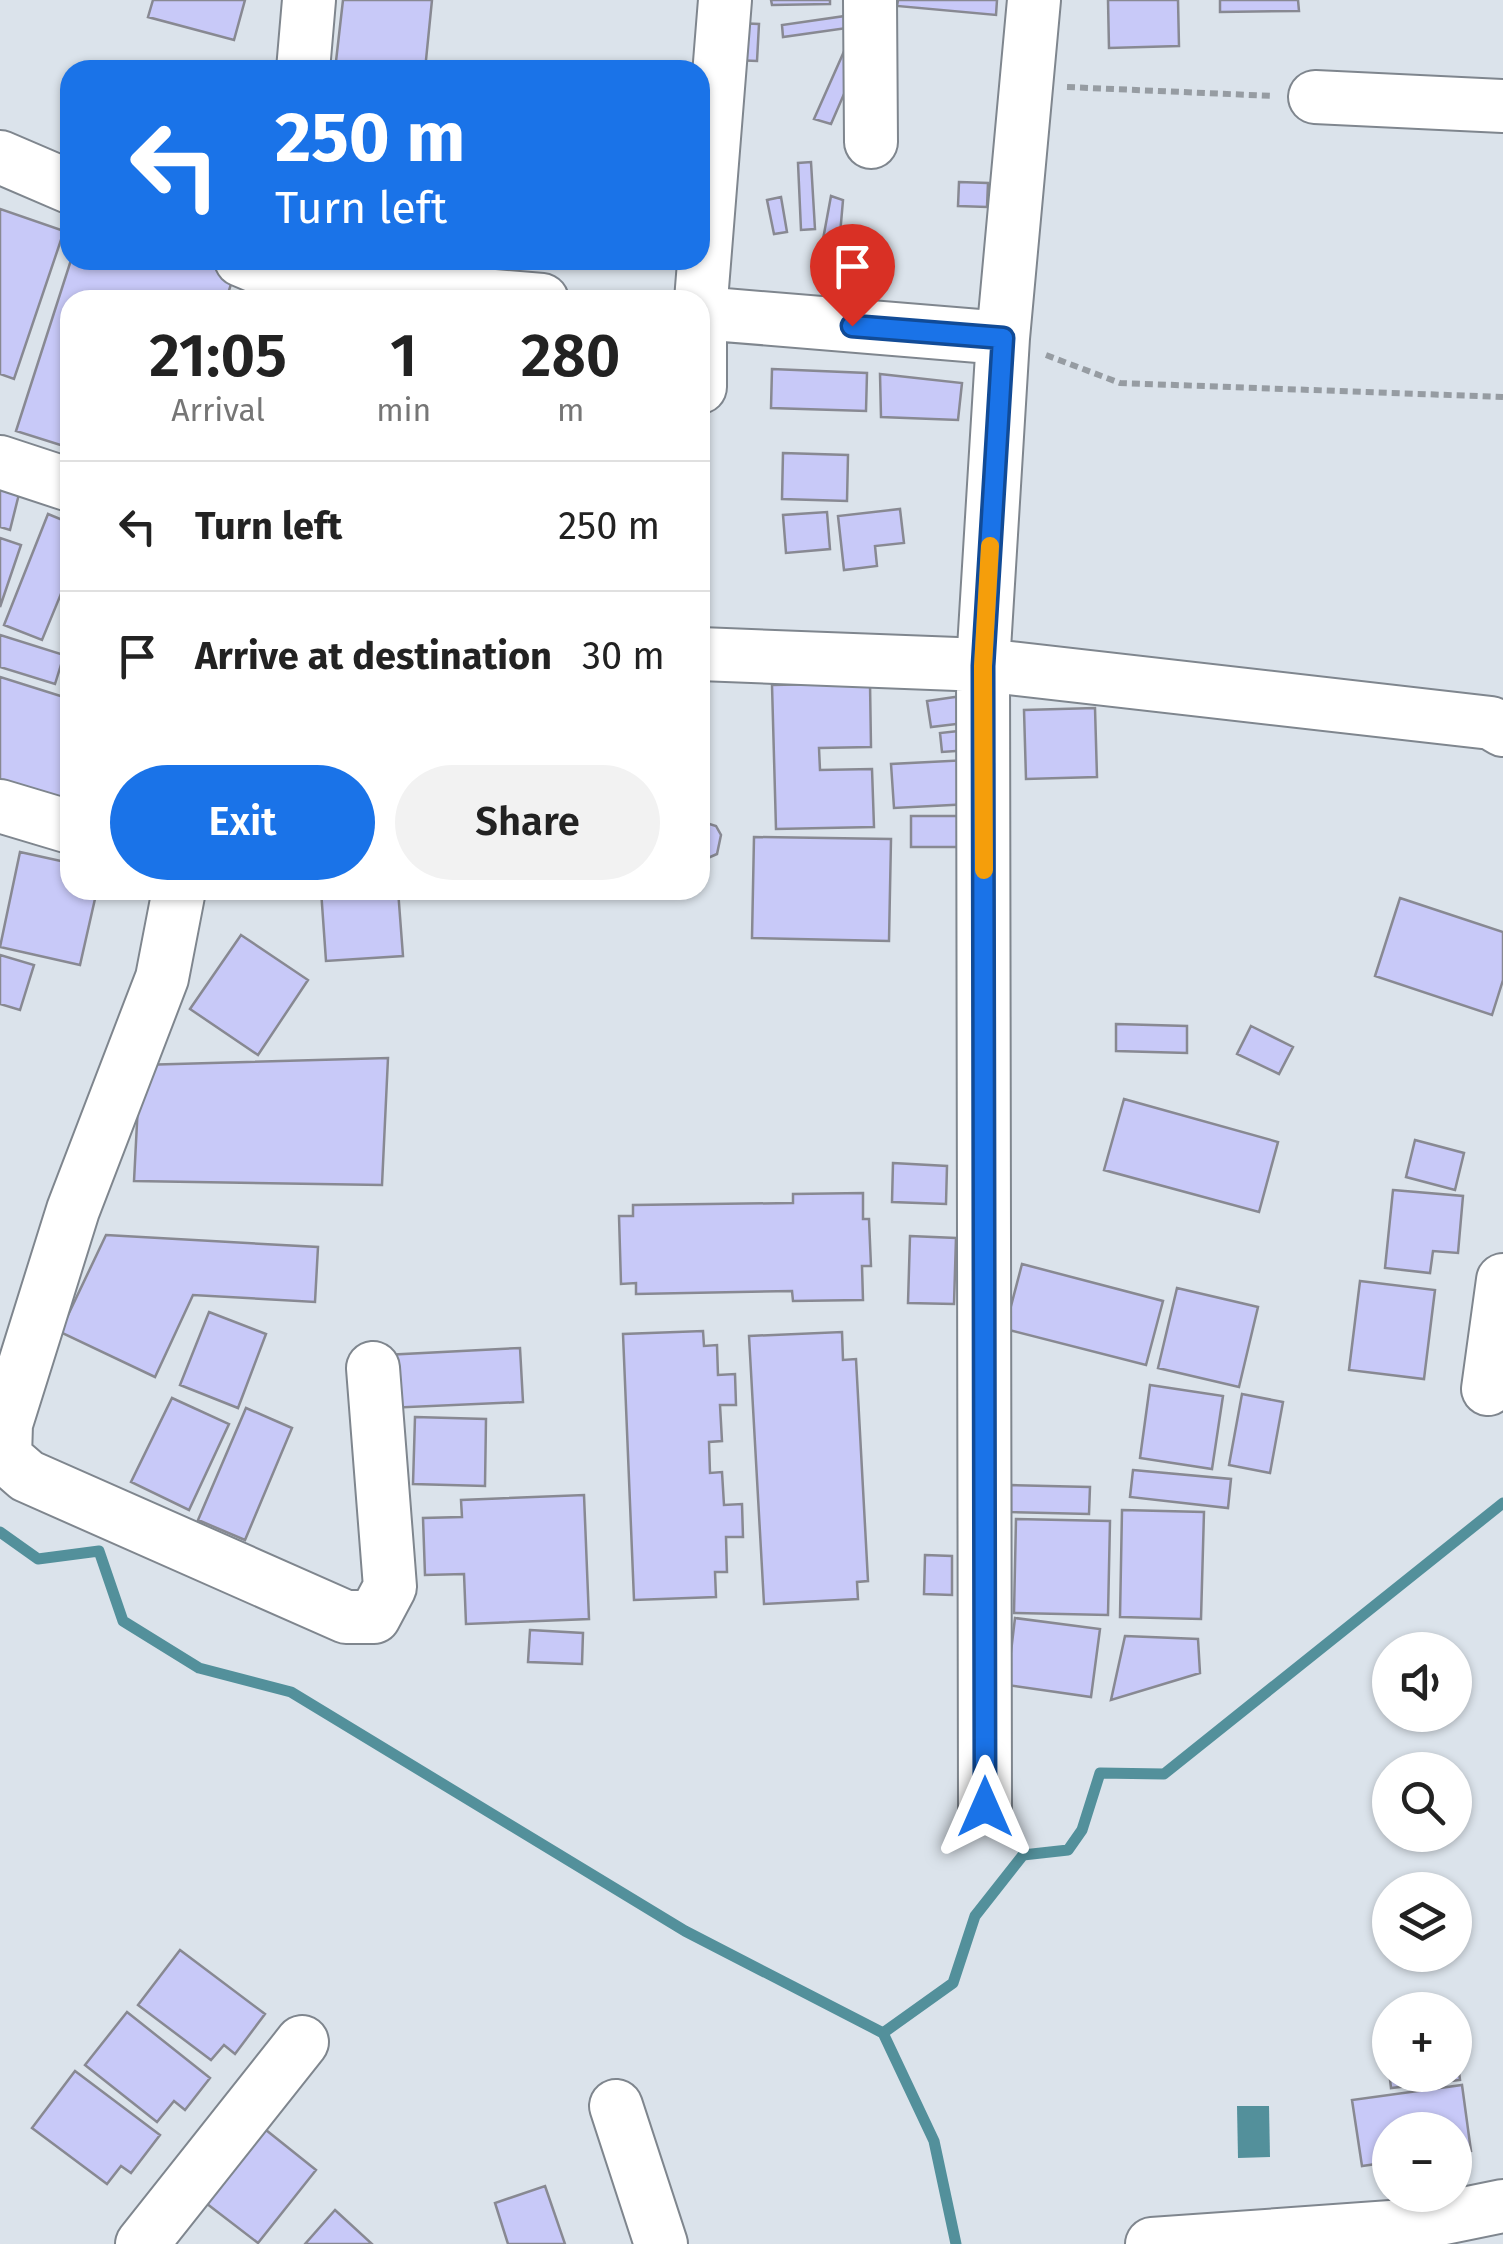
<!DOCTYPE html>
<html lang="en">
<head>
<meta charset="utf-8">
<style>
	body { margin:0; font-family:"Fira Sans",sans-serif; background:#f2f2f2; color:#222; height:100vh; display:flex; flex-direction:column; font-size:38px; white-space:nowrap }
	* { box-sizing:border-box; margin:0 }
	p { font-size:32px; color:#767676 }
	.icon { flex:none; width:55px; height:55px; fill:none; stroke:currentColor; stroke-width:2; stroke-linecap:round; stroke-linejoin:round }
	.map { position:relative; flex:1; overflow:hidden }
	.sheet { position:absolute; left:60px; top:290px; width:650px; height:610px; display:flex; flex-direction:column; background:#fff; border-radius:30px; box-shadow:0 2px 8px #0004 }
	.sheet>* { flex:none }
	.banner { position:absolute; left:60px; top:60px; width:650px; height:210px; border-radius:30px; box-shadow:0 2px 8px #0004; background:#1a73e8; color:#fff; overflow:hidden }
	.fabs { position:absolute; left:1372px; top:1632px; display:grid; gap:20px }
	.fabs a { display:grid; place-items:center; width:100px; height:100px; border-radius:50%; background:#fff; box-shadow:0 2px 8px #0004; font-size:50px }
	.pin { position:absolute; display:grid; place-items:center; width:85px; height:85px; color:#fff; margin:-102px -42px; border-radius:50% 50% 50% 0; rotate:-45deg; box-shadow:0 0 10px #0007 }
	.pin .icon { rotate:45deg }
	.me { position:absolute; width:110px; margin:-55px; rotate:0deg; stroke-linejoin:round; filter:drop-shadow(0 0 8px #0008) }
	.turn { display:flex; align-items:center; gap:35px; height:210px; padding:0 50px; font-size:45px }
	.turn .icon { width:130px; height:130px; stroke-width:2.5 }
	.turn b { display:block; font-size:70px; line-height:85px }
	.eta { display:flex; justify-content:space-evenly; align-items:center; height:170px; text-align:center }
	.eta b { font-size:60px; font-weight:600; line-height:70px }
	.action { display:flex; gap:20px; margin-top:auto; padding:20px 50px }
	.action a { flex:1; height:115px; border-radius:60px; background:#1a73e8; color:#fff; font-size:40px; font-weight:600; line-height:115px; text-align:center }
	.action a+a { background:#f2f2f2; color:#222 }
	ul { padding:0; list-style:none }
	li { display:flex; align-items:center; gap:30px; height:130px; padding:0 50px; border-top:2px solid #e0e0e0 }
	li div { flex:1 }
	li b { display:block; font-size:38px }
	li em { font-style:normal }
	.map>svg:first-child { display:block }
</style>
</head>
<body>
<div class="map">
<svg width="1503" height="2244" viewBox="0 0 1503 2244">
	<rect width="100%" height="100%" fill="#dbe3eb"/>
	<!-- water -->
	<path fill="#53909b" d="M1237,2106H1269L1270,2157L1238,2158Z"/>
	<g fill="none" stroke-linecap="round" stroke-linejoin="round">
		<!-- stream -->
		<path stroke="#53909b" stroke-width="11" d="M0,1532L38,1559L99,1551L123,1621L199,1668L291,1692L685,1931L883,2033L934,2141L956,2244
			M883,2033L953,1983L975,1916L1023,1855L1068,1850L1082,1830L1100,1773L1164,1774L1503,1503"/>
	</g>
	<!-- building -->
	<path fill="#c8c9f8" stroke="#888992" stroke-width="2.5" d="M153,0H245L234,40L148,17Z
		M343,0H432L425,70H335Z
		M771,0H830V4L772,5Z
		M898,0H997L996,15L897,6Z
		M1108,0H1178L1179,46L1109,48Z
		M1220,0H1298L1299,11L1220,12Z
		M845,16L847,28L783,37L782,25Z
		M736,23L759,24L757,61L733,60Z
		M850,38L864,48L831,124L814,119Z
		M811,162L815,229L801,230L798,163Z
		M959,182L988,183L987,207L958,206Z
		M831,196L843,200L836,281L817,272Z
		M781,197L787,232L774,234L767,200Z
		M0,209L64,231L14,379L0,374Z
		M71,260L238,262L226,300H70V448L16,431Z
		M772,369L867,373L866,411L771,408Z
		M880,374L962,383L958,420L881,417Z
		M783,453L848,455L847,501L782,499Z
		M0,481L21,486L10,530L0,527Z
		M900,509L904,543L875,546L877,566L844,570L838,516Z
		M827,512L830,549L786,553L783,515Z
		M48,514L70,523V572L42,640L4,625Z
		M0,538L21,545L0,607Z
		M0,635L64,655L55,684L0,667Z
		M0,677L70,699V804L0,783Z
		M870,683L871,747L819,748L820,770L872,769L874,827L776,829L772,685Z
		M962,696L965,723L931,727L927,701Z
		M1095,708L1097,777L1026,779L1024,710Z
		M968,730L970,750L942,752L940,733Z
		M968,760L970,804L894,808L891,764Z
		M911,816H976V847H911Z
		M700,821L716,826L721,835L717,854L708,858H700Z
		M754,837L891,839L889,941L752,938Z
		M20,852L70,863V890H97L80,965L0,947Z
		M321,890H398L403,956L326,961Z
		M1400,898L1503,932V980L1492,1015L1375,976Z
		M241,935L308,980L258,1055L190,1009Z
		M0,955L34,965L20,1010L0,1004Z
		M1116,1024L1187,1026V1053L1116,1051Z
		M1251,1026L1293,1047L1279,1074L1237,1054Z
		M388,1058L382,1185L134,1181L140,1065Z
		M1124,1099L1278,1142L1259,1212L1104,1170Z
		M1415,1140L1464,1153L1455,1190L1406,1177Z
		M893,1163L947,1166L946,1204L892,1202Z
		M1393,1190L1463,1196L1458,1253L1433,1251L1430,1273L1385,1268Z
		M863,1193V1219H869L871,1266H862L863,1300L793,1301L792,1291L636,1294V1283L621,1284L619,1216H633V1205L793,1203V1194Z
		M106,1235L318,1247L315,1302L193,1295L155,1377L60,1332Z
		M910,1236L956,1238L954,1304L908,1303Z
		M1022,1264L1163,1301L1146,1365L1005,1329Z
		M1360,1281L1435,1290L1424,1379L1349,1370Z
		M1177,1288L1258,1307L1239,1387L1158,1368Z
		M209,1312L266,1334L238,1408L180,1385Z
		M703,1331L704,1346L717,1345L718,1375L735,1374L736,1405H720L722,1441L709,1442L710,1473L722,1472L724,1505L742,1504L743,1537H726L727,1572H715L716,1597L634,1600L623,1334Z
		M842,1332L843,1360L856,1359L868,1581L857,1582L858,1599L764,1604L749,1336Z
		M520,1348L523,1402L387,1408L385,1355Z
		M1150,1385L1223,1396L1212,1469L1140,1458Z
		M1242,1394L1283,1402L1270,1473L1229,1465Z
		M172,1398L229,1424L189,1510L131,1482Z
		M246,1408L292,1428L245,1540L198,1520Z
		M415,1417L486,1419L485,1486L413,1484Z
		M1133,1470L1231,1479L1228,1508L1130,1497Z
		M1011,1485L1090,1487L1089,1514L1011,1512Z
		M584,1495L589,1619L466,1624L464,1574L425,1575L423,1518L462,1517L461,1500Z
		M1122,1510L1204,1512L1201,1619L1120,1617Z
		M1016,1519L1110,1521L1108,1615L1014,1613Z
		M925,1555L952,1556V1595L924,1594Z
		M1015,1618L1100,1629L1091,1697L1007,1685Z
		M530,1630L583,1633L582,1664L528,1662Z
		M1125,1636L1198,1639L1200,1673L1111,1700Z
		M180,1950L265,2014L235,2054L224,2045L211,2060L138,2005Z
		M127,2012L210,2078L185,2110L174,2101L157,2122L85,2065Z
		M1456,2046L1460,2080L1391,2088L1387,2054L1390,2075H1455Z
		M75,2071L160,2135L131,2173L121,2166L107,2184L32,2128Z
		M1462,2085L1471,2151L1455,2153V2130H1390V2162L1362,2166L1352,2100Z
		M261,2126L316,2170L258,2243L202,2200Z
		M545,2186L565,2244H508L495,2203Z
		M335,2210L372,2244H305Z"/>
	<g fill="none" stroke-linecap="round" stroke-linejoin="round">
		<!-- minor casing -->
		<g stroke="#7f868e" stroke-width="56">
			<path id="minor" d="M870,0L871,142
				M303,70L309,0
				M1315,97L1503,106
				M0,157L70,187
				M241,260L284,278L542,300
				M700,313L1003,338
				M700,387V313L725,0
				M0,462L70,485
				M700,654L983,665L1491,723L1503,730
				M0,806L70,827
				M179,890L162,978L73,1210L6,1424L5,1457L27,1476L346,1617H374L390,1587L373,1368
				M1488,1389L1503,1280
				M985,1807L983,665L1003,338L1034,0
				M616,2106L661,2244
				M142,2244L302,2042
				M1152,2244L1405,2226L1503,2206"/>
		</g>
		<!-- path -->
		<path stroke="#969ca2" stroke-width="6" stroke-dasharray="8 5" stroke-linecap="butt" d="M1067,87L1274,96
			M1046,355L1120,383L1503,397"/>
		<!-- minor -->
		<use href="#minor" stroke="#fff" stroke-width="52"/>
	</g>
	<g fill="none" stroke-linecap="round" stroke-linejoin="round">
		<!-- route casing -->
		<g stroke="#114b97" stroke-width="25">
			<path id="route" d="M852,326L1003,338L983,666L985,1807"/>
		</g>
		<!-- route -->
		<use href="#route" stroke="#1a73e8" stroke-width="18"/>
		<!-- slow -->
		<path stroke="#f59e0b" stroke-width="18" d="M984,870L983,666L990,546"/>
	</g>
</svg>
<div class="fabs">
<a><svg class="icon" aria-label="sound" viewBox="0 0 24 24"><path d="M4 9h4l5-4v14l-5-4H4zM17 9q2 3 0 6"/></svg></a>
<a><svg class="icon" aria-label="search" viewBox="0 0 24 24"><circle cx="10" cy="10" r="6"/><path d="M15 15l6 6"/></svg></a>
<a><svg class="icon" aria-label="layers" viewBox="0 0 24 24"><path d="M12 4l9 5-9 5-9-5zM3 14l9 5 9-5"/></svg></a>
<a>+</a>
<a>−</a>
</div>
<div class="pin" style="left:852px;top:326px;background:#d93025"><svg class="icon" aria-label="arrive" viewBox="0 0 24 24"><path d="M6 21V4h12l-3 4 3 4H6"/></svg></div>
<svg class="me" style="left:985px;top:1807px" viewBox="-20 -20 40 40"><path d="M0-17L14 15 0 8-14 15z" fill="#1a73e8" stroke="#fff" stroke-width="4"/></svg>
<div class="banner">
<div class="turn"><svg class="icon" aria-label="left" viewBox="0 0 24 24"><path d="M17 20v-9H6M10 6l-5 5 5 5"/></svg><div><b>250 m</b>Turn left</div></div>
</div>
<section class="sheet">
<div class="eta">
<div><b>21:05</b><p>Arrival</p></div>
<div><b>1</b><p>min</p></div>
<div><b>280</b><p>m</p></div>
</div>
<ul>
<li><svg class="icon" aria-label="left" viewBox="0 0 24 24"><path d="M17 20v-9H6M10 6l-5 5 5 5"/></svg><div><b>Turn left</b></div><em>250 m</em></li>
<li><svg class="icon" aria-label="arrive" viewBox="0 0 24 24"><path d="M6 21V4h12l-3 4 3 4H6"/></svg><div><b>Arrive at destination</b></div><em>30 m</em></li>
</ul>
<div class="action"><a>Exit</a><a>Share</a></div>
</section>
</div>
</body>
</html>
